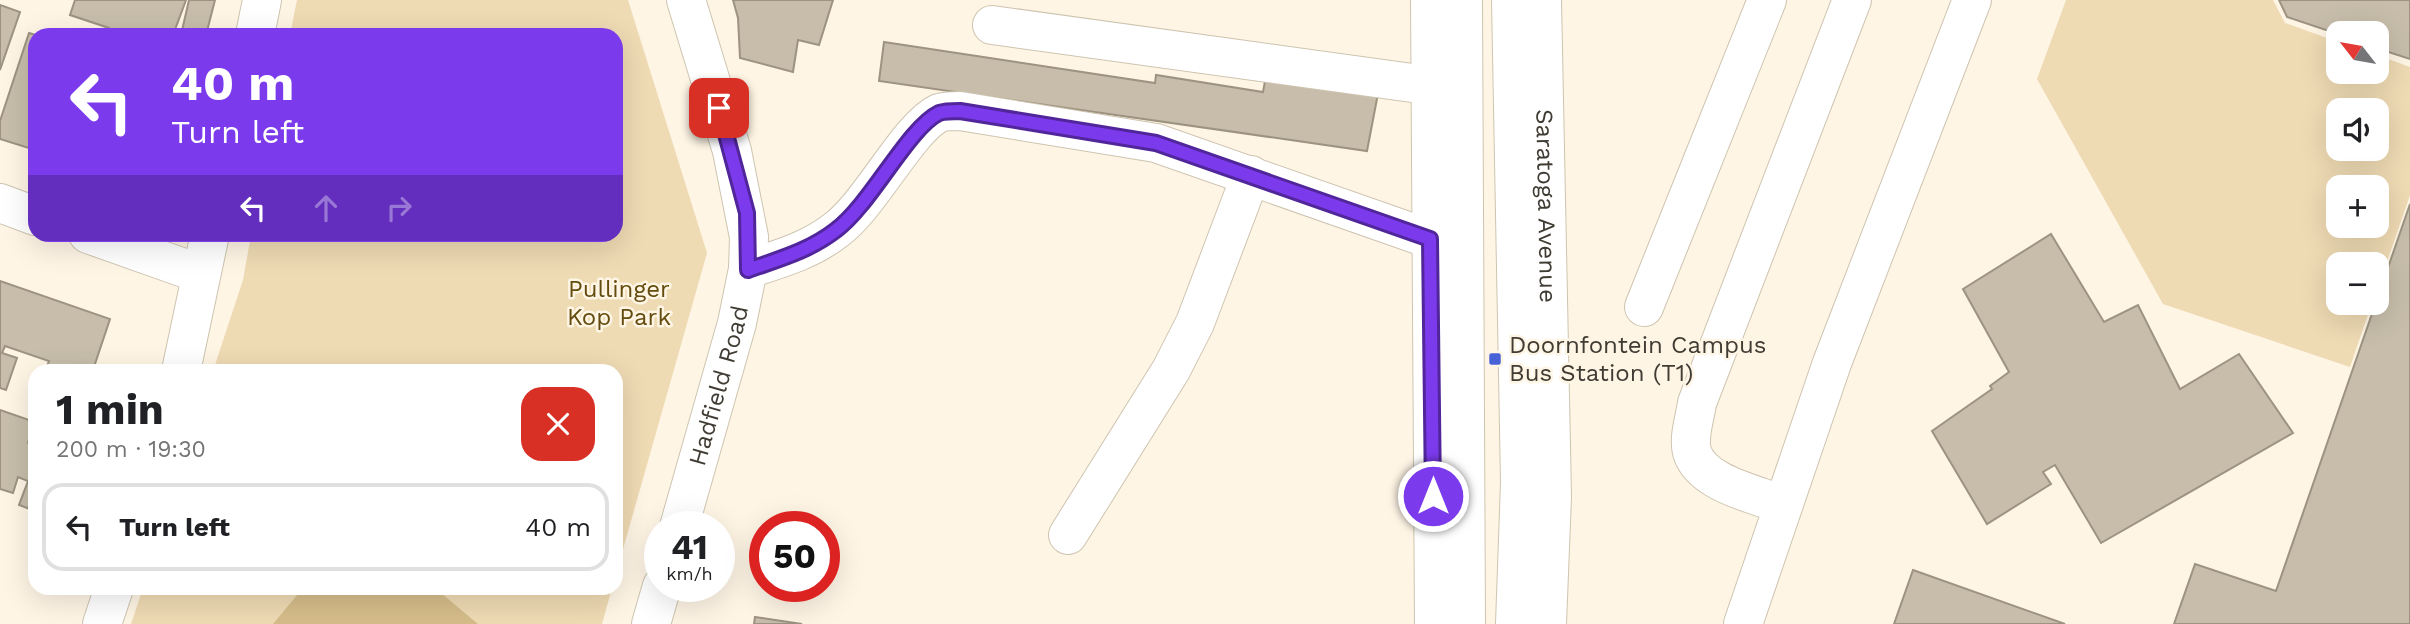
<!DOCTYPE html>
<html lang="en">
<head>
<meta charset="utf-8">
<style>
	body { margin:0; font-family:"Work Sans",sans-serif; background:#f2f2f2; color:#202124; height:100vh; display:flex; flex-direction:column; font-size:26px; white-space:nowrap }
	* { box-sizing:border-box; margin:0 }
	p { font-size:23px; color:#757577 }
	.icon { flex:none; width:38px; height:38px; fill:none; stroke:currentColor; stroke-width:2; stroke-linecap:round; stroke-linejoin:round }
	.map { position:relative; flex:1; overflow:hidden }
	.sheet { position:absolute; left:28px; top:364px; width:595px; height:231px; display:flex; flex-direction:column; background:#fff; border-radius:21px; box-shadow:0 7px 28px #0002 }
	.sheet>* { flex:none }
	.top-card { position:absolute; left:28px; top:28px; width:595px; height:214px; border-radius:21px; box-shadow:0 7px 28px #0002; background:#7c3aed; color:#fff; overflow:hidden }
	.needle { width:46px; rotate:301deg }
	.tools { position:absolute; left:2326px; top:21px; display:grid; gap:14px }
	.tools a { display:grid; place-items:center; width:63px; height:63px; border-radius:14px; background:#fff; box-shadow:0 7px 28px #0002; font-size:35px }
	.speed { position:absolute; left:644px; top:511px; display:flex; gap:14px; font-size:35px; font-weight:700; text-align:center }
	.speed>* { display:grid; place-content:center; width:91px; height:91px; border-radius:50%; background:#fff; box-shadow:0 7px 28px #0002; line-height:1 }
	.speed small { font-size:18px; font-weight:400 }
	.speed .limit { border:10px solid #d22; background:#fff; color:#111 }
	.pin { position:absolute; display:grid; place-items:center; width:60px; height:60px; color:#fff; margin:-30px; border-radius:14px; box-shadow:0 4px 10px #0006 }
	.me { position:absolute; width:77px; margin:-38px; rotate:0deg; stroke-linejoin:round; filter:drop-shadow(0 0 5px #0008) }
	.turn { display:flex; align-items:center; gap:24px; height:147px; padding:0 28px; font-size:32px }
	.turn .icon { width:91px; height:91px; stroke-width:2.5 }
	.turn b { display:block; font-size:49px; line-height:60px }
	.lanes { display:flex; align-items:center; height:66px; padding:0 28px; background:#0003; justify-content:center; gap:35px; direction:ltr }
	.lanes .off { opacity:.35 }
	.round { display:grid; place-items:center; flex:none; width:74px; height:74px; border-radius:21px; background:#f2f2f2 }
	.headline { display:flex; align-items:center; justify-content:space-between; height:119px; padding:0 28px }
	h1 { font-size:42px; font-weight:700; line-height:52px }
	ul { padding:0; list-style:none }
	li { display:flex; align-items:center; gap:21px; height:88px; margin:0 14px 10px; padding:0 14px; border:4px solid #e0e0e0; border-radius:21px }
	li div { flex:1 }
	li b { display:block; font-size:26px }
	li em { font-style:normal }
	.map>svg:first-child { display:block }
</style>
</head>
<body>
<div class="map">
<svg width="2410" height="624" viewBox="0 0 2410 624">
	<rect width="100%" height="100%" fill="#fef5e5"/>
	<!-- green -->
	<path fill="#eedab3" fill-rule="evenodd" d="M297,0H628L707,253L616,574V371H213L243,280L251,235L616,234V35H290Z
		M2066,0H2273L2285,23L2338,42V72H2376L2377,55L2410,67V195L2377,291L2376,264H2338V303H2372L2350,367L2163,304L2037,79ZM2338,110H2376V149H2338ZM2338,187H2376V226H2338Z
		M143,588H612L602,624H131Z"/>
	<!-- forest -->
	<path fill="#d5bc8a" d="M303,588H435L478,624H273Z"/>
	<!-- building -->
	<path fill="#c7bdaa" stroke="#9d9380" stroke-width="2" d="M75,0H186L173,35H107L109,28L70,15Z
		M189,0H215L206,35H181Z
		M733,0H833L819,45L798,40L793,72L740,58L738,18Z
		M2279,0H2410V59L2376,48V33L2338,34L2287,17Z
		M0,5L20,12L0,70Z
		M29,33L36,35L35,150L0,139V121Z
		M884,42L1155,83L1156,75L1263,92L1267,70L1380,83L1367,151L879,81Z
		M2410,204V624H2174L2195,564L2276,591Z
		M2051,234L2104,322L2138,305L2180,389L2239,354L2293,433L2101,543L2055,465L2043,472L2051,484L1987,524L1932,431L1992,389L1990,386L2009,372L1963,289Z
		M0,281L110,319L94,367L103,371H45L49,361L5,346L2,353L17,358L6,390L0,388Z
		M0,410L35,422L28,443L35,446V511L19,505L28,481L18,477L13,493L0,489Z
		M1913,570L2065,624H1894Z
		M755,617L802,624H754Z"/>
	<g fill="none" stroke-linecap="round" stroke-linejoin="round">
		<!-- minor casing -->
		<g stroke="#cec4b0" stroke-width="40">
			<g id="minor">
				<path d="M1463,0L1466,624"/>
				<path d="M1511,0L1520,482L1515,624"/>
				<path d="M992,25L1463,90"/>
				<path d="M255,35L262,0"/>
				<path d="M0,203L35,216"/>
				<path d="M88,234L201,274"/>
				<path d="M748,269C779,259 809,251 836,230C871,204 908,128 939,113C945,111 954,111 960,111L1156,143L1430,239"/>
				<path d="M1644,307L1767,0"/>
				<path d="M181,371L210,234"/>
				<path d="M1783,505C1756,494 1702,484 1692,452C1688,437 1695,418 1697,403L1852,0"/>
				<path id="s1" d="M679,527L737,323L748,269L749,237L732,151L686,0"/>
				<path d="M1068,535L1171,370L1195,323L1251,175"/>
				<path d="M102,624L114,588"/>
				<path d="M651,624L662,586"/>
				<path d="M1743,624L1832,363L1972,0"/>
			</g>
		</g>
		<!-- major casing -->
		<g stroke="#cec4b0" stroke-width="40">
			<g id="major">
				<path d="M1430,0L1434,624"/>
				<path id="s2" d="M1542,0L1552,497L1547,624"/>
			</g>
		</g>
		<!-- minor -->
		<use href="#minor" stroke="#fff" stroke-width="38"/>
		<!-- major -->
		<use href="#major" stroke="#fff" stroke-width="38"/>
	</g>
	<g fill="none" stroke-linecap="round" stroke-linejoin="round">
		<!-- route casing -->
		<g stroke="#51269a" stroke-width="18">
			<path id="route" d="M719,108L747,213L748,270C779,259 809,251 836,230C871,204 908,128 939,113C945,111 954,111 960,111L1156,143L1430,239L1433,496"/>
		</g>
		<!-- route -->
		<use href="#route" stroke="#7c3aed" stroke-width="12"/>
	</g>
	<!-- markers -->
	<rect fill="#4863d7" stroke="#fef5e5" stroke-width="2.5" x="1488" y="352" width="14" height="14" rx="3.5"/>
	<g text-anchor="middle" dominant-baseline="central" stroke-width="5" stroke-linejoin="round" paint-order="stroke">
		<!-- street labels -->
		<g font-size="24" fill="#403c34" stroke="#fef5e5">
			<text stroke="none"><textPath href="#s2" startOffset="206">Saratoga Avenue</textPath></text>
			<text stroke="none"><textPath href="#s1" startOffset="147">Hadfield Road</textPath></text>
		</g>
		<!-- park labels -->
		<g font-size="24" fill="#644b0e" stroke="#fef5e5">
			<text x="619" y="289">Pullinger<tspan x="619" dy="28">Kop Park</tspan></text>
		</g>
		<!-- poi labels -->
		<g font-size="24" fill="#403c34" stroke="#fef5e5" text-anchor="start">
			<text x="1509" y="345">Doornfontein Campus<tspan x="1509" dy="28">Bus Station (T1)</tspan></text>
		</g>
	</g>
</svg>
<div class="tools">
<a><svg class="needle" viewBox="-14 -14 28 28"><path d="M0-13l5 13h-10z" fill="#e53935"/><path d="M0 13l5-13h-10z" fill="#757577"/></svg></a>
<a><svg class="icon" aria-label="sound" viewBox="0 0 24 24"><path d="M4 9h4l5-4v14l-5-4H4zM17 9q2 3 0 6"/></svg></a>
<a>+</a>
<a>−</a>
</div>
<div class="speed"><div>41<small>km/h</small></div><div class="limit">50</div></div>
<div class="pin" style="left:719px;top:108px;background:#d93025"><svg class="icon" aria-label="arrive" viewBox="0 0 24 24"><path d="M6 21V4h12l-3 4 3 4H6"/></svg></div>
<svg class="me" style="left:1433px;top:496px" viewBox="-20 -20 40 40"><circle r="17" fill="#7c3aed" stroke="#fff" stroke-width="3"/><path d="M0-11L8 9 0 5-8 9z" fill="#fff"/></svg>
<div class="top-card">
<div class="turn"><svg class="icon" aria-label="left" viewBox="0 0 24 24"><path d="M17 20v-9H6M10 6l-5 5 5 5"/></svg><div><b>40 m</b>Turn left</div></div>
<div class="lanes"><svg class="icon" aria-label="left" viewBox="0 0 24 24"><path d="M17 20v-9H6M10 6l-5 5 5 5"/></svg><svg class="icon off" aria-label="ahead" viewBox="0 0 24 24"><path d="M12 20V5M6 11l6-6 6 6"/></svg><svg class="icon off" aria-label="right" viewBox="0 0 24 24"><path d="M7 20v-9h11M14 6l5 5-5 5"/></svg></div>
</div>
<section class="sheet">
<div class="headline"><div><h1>1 min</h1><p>200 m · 19:30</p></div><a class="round" style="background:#d93025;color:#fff"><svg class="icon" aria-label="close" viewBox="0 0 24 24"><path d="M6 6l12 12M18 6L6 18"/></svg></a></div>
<ul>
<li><svg class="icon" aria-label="left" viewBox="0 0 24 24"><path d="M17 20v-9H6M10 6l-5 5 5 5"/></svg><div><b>Turn left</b></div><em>40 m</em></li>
</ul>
</section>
</div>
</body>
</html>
